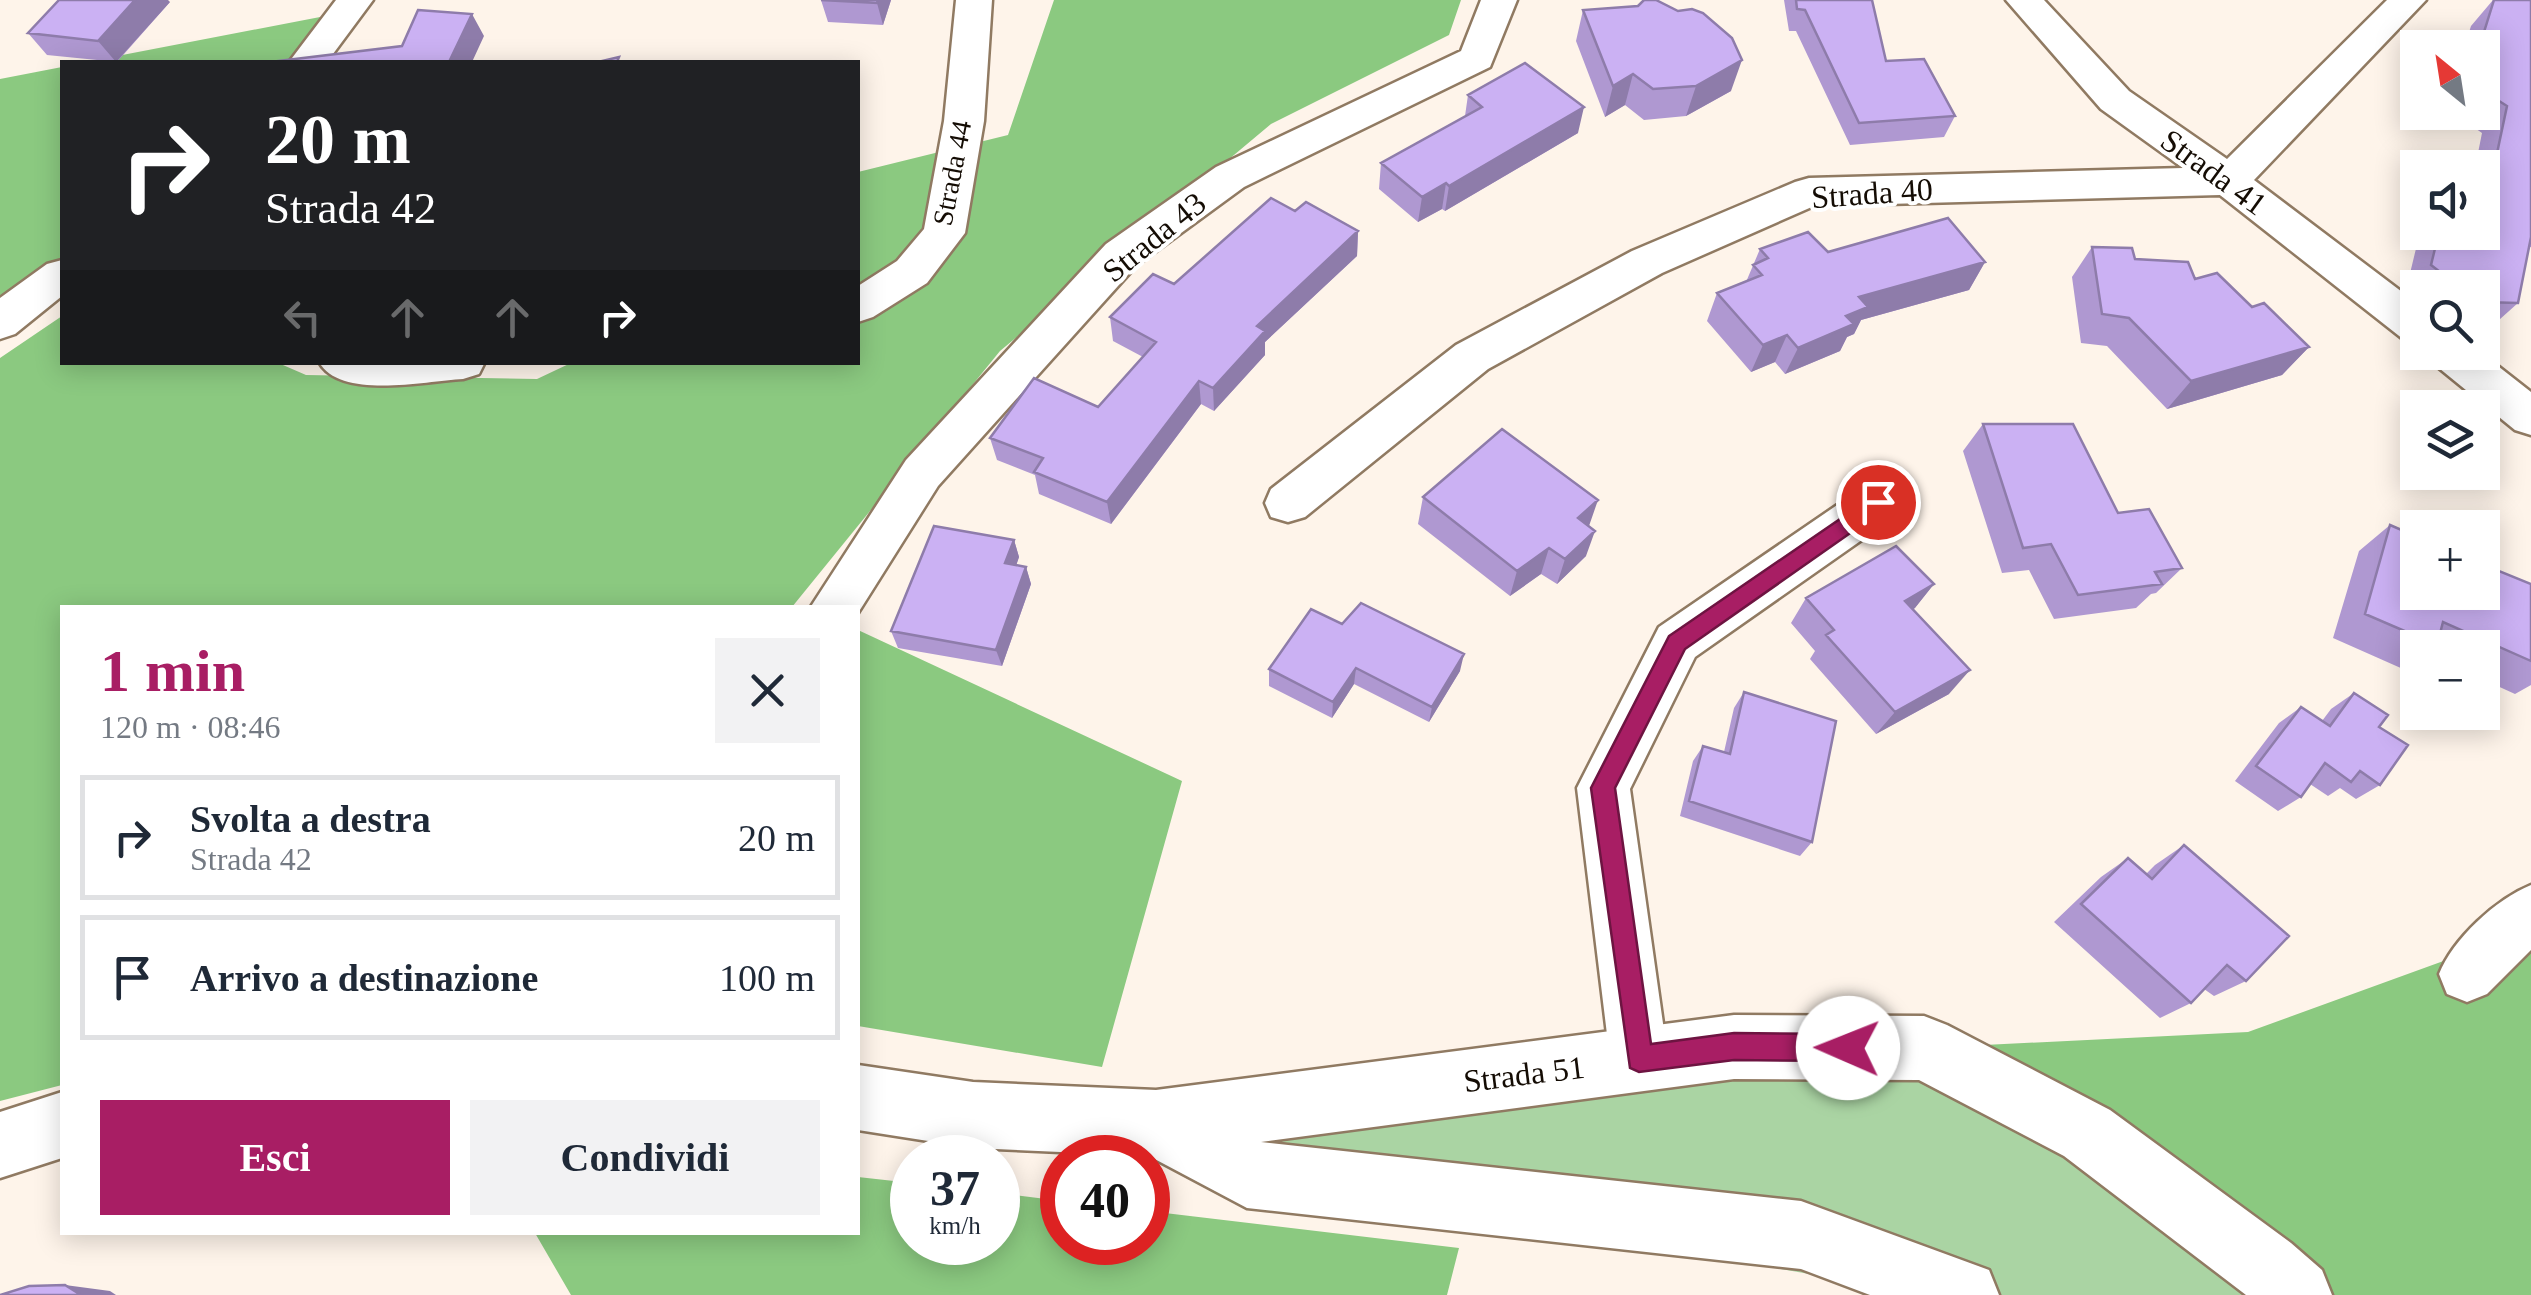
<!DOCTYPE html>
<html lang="it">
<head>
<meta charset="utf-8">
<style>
	body { margin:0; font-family:"Times New Roman",serif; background:#f2f2f3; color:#1f2937; height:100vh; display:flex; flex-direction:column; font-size:38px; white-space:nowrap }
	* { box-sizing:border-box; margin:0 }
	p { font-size:32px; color:#747a83 }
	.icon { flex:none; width:55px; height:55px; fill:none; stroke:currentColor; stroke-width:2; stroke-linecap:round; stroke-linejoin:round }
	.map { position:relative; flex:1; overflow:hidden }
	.drawer { position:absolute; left:60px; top:605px; width:800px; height:630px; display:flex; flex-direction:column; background:#fff; border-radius:0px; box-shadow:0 5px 25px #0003 }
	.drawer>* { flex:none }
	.guide { position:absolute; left:60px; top:60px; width:800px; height:305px; border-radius:0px; box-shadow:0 5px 25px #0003; background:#202124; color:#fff; overflow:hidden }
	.needle { width:65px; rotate:330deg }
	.controls { position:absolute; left:2400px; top:30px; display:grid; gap:20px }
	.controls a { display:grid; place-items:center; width:100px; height:100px; border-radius:0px; background:#fff; box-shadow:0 5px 25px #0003; font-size:50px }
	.speed { position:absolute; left:890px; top:1135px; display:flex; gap:20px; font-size:50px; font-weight:700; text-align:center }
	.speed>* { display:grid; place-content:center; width:130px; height:130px; border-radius:50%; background:#fff; box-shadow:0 5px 25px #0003; line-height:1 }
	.speed small { font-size:25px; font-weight:400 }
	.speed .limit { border:15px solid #d22; background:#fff; color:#111 }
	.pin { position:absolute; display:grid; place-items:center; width:85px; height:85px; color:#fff; margin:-42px; border:5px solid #fff; border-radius:50%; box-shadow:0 2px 10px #0007 }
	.me { position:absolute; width:110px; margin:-55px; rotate:271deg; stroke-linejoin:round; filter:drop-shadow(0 0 8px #0008) }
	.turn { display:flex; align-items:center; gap:35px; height:210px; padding:0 40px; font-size:45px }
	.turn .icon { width:130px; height:130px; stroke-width:2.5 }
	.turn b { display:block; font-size:70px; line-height:85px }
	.lanes { display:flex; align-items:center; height:95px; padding:0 40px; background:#0003; justify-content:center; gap:50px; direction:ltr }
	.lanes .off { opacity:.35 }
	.round { display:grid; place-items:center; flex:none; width:105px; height:105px; border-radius:0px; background:#f2f2f3 }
	.summary { display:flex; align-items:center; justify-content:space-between; height:170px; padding:0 40px }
	h1 { font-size:60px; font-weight:800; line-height:75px; color:#a81e64 }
	.cta { display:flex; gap:20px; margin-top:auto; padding:20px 40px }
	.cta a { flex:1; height:115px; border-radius:0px; background:#a81e64; color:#fff; font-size:40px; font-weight:800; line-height:115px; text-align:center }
	.cta a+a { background:#f2f2f3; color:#1f2937 }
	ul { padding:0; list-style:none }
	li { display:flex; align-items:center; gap:30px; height:125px; margin:0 20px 15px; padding:0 20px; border:5px solid #e0e1e3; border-radius:0px }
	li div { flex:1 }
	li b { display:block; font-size:38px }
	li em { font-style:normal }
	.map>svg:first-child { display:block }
</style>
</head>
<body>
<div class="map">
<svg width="2531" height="1295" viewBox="0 0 2531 1295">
	<rect width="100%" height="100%" fill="#fef4ea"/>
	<!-- green -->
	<path fill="#aad4a3" d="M1924,1048L2291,1295H1927L1247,1174L1156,1123Z"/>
	<!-- forest -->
	<path fill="#8bc980" d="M1054,0H1461L1449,35L1271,124L1000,351L792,607L62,608V1085L0,1101V358L62,316V362H276L306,375L537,379L573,362H858V172L1008,135Z
		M346,12L290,62H86Z
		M62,67V269L0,326V79Z
		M858,630L1182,781L1102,1067L858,1026Z
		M2526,931L2531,934V1295H2251L1924,1048L2248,1032Z
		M858,1177L912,1183V1242H998V1193L1062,1201V1242H1148V1211L1459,1248L1447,1295H571L535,1233L858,1232Z"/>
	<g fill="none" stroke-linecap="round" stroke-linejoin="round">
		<!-- minor casing -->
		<g stroke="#907a62" stroke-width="5">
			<path id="minor" d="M336,0H373L327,62H289Z
				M956,0H992L984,121L965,233L927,283L873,317L858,322V286L897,261L924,229L944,121Z
				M1481,0H1517L1490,67L1244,187L1136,266L938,486L858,613V608H810L906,460L1106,244L1216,167L1461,51Z
				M2006,0H2044L2129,91L2227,159L2387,0H2426L2254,180L2418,304V344L2403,339L2220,195L1814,206L1662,273L1488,369L1305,517L1288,522L1271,517L1265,503L1271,489L1456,345L1632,251L1795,182L1809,178L2183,168L2101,109Z
				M62,260V296L15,334L0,339V298L47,264Z
				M2427,352H2480L2531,392V435L2515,430L2434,364Z
				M319,362H485L479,374L463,379C425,381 340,400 319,362Z
				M1879,483L1896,488L1902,502L1896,516L1695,657L1630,789L1668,1059L1660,1080L1639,1088L1618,1080L1610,1059L1577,788L1659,627L1862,488Z
				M2531,885V950L2487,994L2467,1002L2447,994L2439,974C2453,939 2496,899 2531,885Z"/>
		</g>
		<!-- tertiary casing -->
		<g stroke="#907a62" stroke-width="5">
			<path id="tertiary" d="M1734,1015L1924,1016L1947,1025L2110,1110L2291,1243L2322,1270L2332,1295H2246L2064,1156L1919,1080L1734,1079L1261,1142L1801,1201L1989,1270L1999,1295H1870L1801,1269L1247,1208L1149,1156L973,1148L858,1130V1065L973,1082L1156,1090Z
				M62,1092V1158L0,1178V1112Z"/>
		</g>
		<!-- minor -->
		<use href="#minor" fill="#fff" fill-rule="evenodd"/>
		<!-- tertiary -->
		<use href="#tertiary" fill="#fff" fill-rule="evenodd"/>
	</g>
	<!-- wall -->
	<path fill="#af98d1" d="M821,0H891L883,25L828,22Z
		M1784,0H1872L1886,61L1955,116L1944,137L1850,145L1796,31H1789Z
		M2493,0H2531V247H2529L2518,303L2490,328H2482V288H2418V300L2406,290L2420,232H2482V168H2475L2482,133L2452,112H2482V48H2464L2471,26Z
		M170,2L117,62L47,55L28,33Z
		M1583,10L1731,91L1686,116L1644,120L1625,105L1605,117L1576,41Z
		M1468,95L1578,133L1445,211L1442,209L1418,222L1379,189L1381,163L1465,116Z
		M1295,211L1358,231L1357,256L1265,342V355L1214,411L1201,404L1111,524L1039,494L1035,475L997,460L990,438L1098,407L1143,357L1113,341L1110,317L1174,284Z
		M2092,247L2195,279L2252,307L2309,347L2282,375L2167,409L2107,346L2081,343L2072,277Z
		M1760,249L1828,252L1985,262L1969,290L1861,320L1854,334L1847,337L1840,351L1785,374L1775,362L1751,372L1707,321L1717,293L1746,282Z
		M1983,424L2118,513L2182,568L2156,593L2151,594L2136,608L2054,619L2029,570L2002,573L1963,451Z
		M1423,497L1586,556L1557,584L1541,574L1510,596L1418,524Z
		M2390,525L2531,584V685L2515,694L2482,679V648H2418V659L2403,669L2333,638L2359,551Z
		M1014,540L1019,557L1016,565L1026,567L1031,584L1002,666L898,648L891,631Z
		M1934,584L1913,610L1949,694L1876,734L1810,659L1815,651L1791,623L1806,598Z
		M1342,624L1460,671L1429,722L1354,684L1332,718L1269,686V669Z
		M1744,692L1812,842L1800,856L1680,816L1693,761L1703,746L1724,752L1734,708Z
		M2354,693L2379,727L2380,785L2356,799L2340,788L2328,796L2310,784L2301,797L2278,811L2235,781L2279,723L2301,707L2322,721L2331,709Z
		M2184,845L2246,981L2214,996L2204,989L2191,1003L2160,1018L2054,922L2101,877L2128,858L2146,874L2155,865Z"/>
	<!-- shaded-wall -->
	<path fill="#8e7caa" d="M135,0H168L170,2L116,62L98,41Z
		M878,0H891L883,25L877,3Z
		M472,14L484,36L472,62H449Z
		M1742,60L1731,91L1686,116L1696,86Z
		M1633,74L1625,105L1605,117L1613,86Z
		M1584,107L1578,133L1445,211L1449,186Z
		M1446,183L1442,209L1418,222L1422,197Z
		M1358,231L1357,256L1265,342V355L1214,411L1213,388L1257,326Z
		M1985,262L1969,290L1861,320L1854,334L1847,337L1840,351L1785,374L1798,348L1846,316L1859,297Z
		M1787,335L1775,362L1751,372L1763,345Z
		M2309,347L2282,375L2167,409L2191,381Z
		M1199,381L1201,404L1111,524L1107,502Z
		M1598,500L1589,526L1578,518Z
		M1595,531L1586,556L1557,584L1565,559Z
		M1014,540L1019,557L1011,581L1005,563Z
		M1549,548L1541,574L1510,596L1517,571Z
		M1026,567L1031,584L1002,666L996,650Z
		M1934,584L1915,608L1886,626L1905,601Z
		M1464,654L1460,671L1429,722L1432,707Z
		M1356,668L1354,684L1332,718L1333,702Z
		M1970,670L1949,694L1876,734L1895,712Z
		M65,1285L110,1291L116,1295H81Z"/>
	<!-- building -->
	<path fill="#cbb1f3" stroke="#8e7caa" stroke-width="2.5" d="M59,0H135L98,41L28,33Z
		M821,0H878L877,3Z
		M1644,0H1656L1678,11L1692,9L1703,13L1732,38L1742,60L1696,86L1653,89L1633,74L1613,86L1583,10L1638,6Z
		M1796,0H1872L1886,61L1924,59L1955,116L1859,123L1805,10L1797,9Z
		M2494,0H2531V237L2518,303L2482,302V288H2448V278L2431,265L2439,232H2482V189L2489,191L2507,106L2482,90V48H2479Z
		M418,10L472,14L449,62H270L402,46Z
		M619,57L617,62H598Z
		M1525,63L1584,107L1449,186L1446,183L1422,197L1381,163L1482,107L1468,95Z
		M1271,198L1295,211L1306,202L1358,231L1257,326L1265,331L1213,388L1199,381L1107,502L1034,472L1043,458L990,438L1034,378L1098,407L1156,342L1110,317L1153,274L1174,284Z
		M1948,218L1985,262L1859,297L1868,307L1846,316L1854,324L1798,348L1787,335L1763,345L1717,293L1762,275L1753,265L1768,258L1760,249L1808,232L1828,252Z
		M2092,247L2132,248L2135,259L2188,262L2195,279L2217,273L2252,307L2264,303L2309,347L2191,381L2129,318L2102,314Z
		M1983,424H2073L2118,513L2149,509L2182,568L2155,572L2162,584L2078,595L2051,544L2023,548Z
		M1502,429L1598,500L1578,518L1595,531L1565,559L1549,548L1517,571L1423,497Z
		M2390,525L2418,537V592H2482V564L2531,584V661L2443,622L2437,645L2365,614Z
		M934,526L1014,540L1005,563L1026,567L996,650L891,631Z
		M1896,546L1934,584L1905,601L1970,670L1895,712L1826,635L1834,630L1806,598Z
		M1361,603L1464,654L1432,707L1356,668L1333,702L1269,669L1311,609L1342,624Z
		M1744,692L1836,721L1812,842L1689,801L1703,746L1730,754Z
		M2354,693L2388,715L2379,727L2408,745L2380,785L2360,771L2351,782L2325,763L2301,797L2256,766L2301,707L2330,726Z
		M2184,845L2289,936L2246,981L2227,965L2191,1003L2081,904L2128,858L2152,879Z
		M65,1285L81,1295H0L29,1286Z"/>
	<!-- route -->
	<path fill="#a81e64" stroke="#6d1441" stroke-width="2.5" d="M1878,493L1886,496L1889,502L1886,508L1685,649L1615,788L1651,1044L1734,1033L1848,1034L1858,1038L1862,1048L1858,1057L1848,1061L1734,1060L1639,1072L1630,1068L1591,788L1669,636Z"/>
	<g text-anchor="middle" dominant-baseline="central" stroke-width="8" stroke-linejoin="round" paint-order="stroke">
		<!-- far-street labels -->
		<g font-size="28" fill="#140c04" stroke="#fff">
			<text transform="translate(952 173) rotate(-79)">Strada 44</text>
		</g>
		<!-- street labels -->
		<g font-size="32" fill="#140c04" stroke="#fff">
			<text transform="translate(2214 172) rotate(36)">Strada 41</text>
			<text transform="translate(1872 193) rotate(-4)">Strada 40</text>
			<text transform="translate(1154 237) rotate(-39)">Strada 43</text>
			<text transform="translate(1524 1074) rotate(-7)">Strada 51</text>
		</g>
	</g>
</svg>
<div class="controls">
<a><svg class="needle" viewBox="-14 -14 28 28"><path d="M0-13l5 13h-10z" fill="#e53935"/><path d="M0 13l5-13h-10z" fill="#747a83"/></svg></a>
<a><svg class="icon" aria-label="sound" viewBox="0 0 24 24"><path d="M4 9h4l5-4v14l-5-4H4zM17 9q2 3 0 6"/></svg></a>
<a><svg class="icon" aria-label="search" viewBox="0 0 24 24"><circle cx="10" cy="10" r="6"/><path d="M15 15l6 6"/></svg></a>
<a><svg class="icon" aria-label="layers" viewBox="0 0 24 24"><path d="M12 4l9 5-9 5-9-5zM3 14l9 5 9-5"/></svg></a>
<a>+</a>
<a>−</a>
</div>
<div class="speed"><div>37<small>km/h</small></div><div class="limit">40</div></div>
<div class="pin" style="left:1878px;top:502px;background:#d93025"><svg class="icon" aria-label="arrive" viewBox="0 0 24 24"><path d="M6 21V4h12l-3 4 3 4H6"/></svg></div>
<svg class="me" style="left:1848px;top:1048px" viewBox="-20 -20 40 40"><circle r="19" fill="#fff"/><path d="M0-13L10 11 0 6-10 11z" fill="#a81e64"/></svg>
<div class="guide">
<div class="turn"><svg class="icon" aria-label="right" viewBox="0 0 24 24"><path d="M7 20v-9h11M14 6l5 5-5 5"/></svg><div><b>20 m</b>Strada 42</div></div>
<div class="lanes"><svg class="icon off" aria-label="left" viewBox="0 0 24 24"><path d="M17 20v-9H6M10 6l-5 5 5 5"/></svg><svg class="icon off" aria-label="ahead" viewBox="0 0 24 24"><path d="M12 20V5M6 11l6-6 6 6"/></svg><svg class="icon off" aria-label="ahead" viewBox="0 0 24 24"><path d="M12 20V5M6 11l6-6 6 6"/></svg><svg class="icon" aria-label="right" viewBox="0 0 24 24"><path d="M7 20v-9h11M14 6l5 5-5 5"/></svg></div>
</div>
<section class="drawer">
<div class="summary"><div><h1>1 min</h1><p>120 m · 08:46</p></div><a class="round"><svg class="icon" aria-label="close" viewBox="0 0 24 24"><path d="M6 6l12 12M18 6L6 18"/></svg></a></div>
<ul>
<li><svg class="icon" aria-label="right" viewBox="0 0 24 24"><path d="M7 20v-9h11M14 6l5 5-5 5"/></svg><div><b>Svolta a destra</b><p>Strada 42</p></div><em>20 m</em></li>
<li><svg class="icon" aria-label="arrive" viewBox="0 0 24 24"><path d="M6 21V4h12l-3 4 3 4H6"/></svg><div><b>Arrivo a destinazione</b></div><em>100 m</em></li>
</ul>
<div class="cta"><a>Esci</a><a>Condividi</a></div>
</section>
</div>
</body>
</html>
